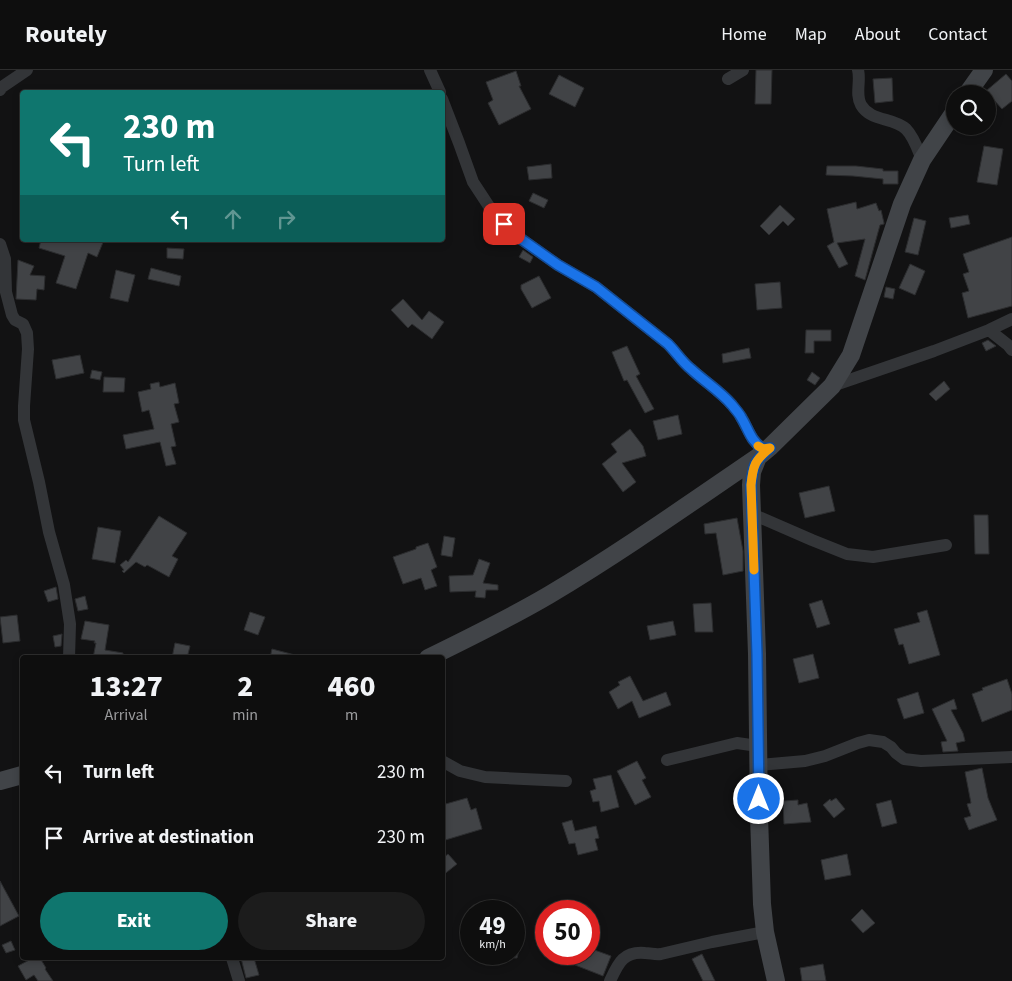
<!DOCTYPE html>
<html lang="en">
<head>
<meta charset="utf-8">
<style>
	body { margin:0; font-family:"Source Sans 3",sans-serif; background:#1c1c1c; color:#f1f3f6; height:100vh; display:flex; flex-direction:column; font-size:19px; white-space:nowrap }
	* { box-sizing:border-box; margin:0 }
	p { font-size:16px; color:#9b9c9e }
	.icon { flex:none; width:28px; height:28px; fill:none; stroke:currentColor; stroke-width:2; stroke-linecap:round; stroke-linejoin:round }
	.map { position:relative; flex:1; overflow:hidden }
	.drawer { position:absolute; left:20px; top:585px; width:425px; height:305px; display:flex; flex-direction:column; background:#0e0e0e; border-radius:5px; box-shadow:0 2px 8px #0003,0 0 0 1px #2e2e2e }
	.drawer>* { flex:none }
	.top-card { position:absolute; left:20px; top:20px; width:425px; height:152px; border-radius:5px; box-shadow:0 2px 8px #0003,0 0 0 1px #2e2e2e; background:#0f766e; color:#fff; overflow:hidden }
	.controls { position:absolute; left:946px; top:15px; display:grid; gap:10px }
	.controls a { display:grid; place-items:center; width:50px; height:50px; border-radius:50%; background:#0e0e0e; box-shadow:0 2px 8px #0003,0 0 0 1px #2e2e2e; font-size:25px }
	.speed { position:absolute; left:460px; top:830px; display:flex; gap:10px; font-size:25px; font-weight:700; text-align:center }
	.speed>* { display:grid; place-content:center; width:65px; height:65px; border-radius:50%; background:#0e0e0e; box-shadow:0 2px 8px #0003,0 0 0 1px #2e2e2e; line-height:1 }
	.speed small { font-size:12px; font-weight:400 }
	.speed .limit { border:8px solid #d22; background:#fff; color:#111 }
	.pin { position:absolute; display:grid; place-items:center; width:42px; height:42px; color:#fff; margin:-21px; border-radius:10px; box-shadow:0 2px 8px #0006 }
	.me { position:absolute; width:55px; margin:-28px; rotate:0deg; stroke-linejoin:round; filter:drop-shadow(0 0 4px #0008) }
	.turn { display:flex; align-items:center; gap:18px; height:105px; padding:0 20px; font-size:22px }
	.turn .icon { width:65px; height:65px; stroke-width:2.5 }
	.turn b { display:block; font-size:35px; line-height:42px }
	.lanes { display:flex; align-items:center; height:48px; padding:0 20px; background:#0003; justify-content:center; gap:25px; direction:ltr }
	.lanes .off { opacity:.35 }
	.eta { display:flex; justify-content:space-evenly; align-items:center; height:85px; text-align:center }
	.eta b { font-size:30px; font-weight:800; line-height:35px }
	.action { display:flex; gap:10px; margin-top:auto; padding:10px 20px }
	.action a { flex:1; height:58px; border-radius:30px; background:#0f766e; color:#fff; font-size:20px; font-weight:800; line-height:58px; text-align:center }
	.action a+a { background:#1c1c1c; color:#f1f3f6 }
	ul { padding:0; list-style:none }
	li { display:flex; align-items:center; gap:15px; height:65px; padding:0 20px }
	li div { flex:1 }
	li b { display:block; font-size:19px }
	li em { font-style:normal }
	header { display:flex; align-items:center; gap:30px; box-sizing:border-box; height:70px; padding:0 25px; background:#0e0e0e; border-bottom:1px solid #2e2e2e }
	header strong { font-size:24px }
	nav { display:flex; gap:28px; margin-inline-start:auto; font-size:18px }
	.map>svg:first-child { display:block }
</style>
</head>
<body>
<header>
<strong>Routely</strong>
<nav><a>Home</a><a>Map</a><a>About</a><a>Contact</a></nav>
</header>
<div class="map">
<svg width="1012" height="911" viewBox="0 0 1012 911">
	<rect width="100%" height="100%" fill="#121213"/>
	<!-- building -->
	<path fill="#414346" stroke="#2c2d2f" d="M756,0H772L771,34H755Z
		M516,1L521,16H519L531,39L499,55L488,33L493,30L486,12Z
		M1006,4L1012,11V31L1002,39L986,21Z
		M559,5L584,18L575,37L549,24Z
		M892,8L893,31L875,33L873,9Z
		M984,76L1003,79L997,115L977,112Z
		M551,94L552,108L529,110L527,97Z
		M827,96H856L883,99V101H898V114H883V109L853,106L826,105Z
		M533,123L548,130L544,138L529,131Z
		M856,132L857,139L876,133L879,141L881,140L884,153V154L880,155L865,210L855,206L865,169L837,173L848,194L839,198L827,176L834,172L827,139Z
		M780,135L795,149L788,156L783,151L769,165L760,156Z
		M968,145L970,154L951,158L949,148Z
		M914,148L926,151L918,185L905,182Z
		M1012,167V236L968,248L962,223L969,221L963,204L969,202L963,184Z
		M41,170H104L97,187L88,183L76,219L56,213L65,186L39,178Z
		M167,178L184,179L183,189L167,188Z
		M523,180L533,187L530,193L519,187Z
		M18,190L34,196L30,205L45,206L44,220L37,219L36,230L16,229Z
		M910,194L925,201L915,225L899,218Z
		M151,198L181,206L179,216L148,209Z
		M116,200L135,205L128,232L110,228Z
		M539,206L551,228L532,238L521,219V215Z
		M780,212L782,238L757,240L755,214Z
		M886,217L895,219L893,229L884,227Z
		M403,229L422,250L429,241L444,252L432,269L412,254L408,258L391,240Z
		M806,260H831V271H814V283H805Z
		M988,270L996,276L986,281L982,273Z
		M627,276L640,304L636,306L654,339L645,343L627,310L624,311L612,282Z
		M749,278L751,288L723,293L722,284Z
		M80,285L84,303L56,309L52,290Z
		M92,300L102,302L100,310L90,308Z
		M812,302L820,308L815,315L807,310Z
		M104,307L125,308L124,322H103Z
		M944,311L950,319L936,331L929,324Z
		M159,312L160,317L175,313L179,333L174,334L179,352L171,354L176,376L171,377L176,394L166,396L160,372L126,379L123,365L154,359L149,340L142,342L138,322L151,319L150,314Z
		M678,345L682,364L658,370L653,351Z
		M630,359L643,376L646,386L622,393L636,412L623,422L602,394L617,382L611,374Z
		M829,416L835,441L805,448L799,423Z
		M974,445H988L989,484H975Z
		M159,446L187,463L172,486L178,489L169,507L147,495L145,497L136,492L124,503L122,501L124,500L120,495L126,490L128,492Z
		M737,448L743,481V501L723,505L716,463L705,464L704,454Z
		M98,457L121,461L115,493L92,489Z
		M444,466L455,468L452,487L441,485Z
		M428,473L437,497L431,500L437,516L425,520L421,508L403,514L393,487L416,479V477Z
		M479,489L490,493L483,513L498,515V520H486L485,528L475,527L476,521L450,522L449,506L473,505Z
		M56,517L58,529L48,532L44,521Z
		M85,526L88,539L78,541L75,529Z
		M822,530L830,554L817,558L809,534Z
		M711,533L713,562H695L693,534Z
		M927,540L940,585L909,594L903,574L899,575L894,559L920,552L917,543Z
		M250,542L265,547L258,565L244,560Z
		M17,545L20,571L3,573L0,547Z
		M85,551L109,555L105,580L123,583V588H93L96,573H94L95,571L81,569Z
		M673,551L676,565L650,570L647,556Z
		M62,564L61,576L55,577L53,566Z
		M175,573L190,576L187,588H172Z
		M272,579L295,585V588H270Z
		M813,584L819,608L799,613L793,589Z
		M630,606L643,631L666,622L671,635L639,648L632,631L618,639L609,622L620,615L618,612Z
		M1007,609L1012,624V640L982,652L972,624L983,620L982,618Z
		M918,622L924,643L904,649L897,629Z
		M954,629L957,639L951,640L963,663L965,671L956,673L958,681L943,682L941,672L947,671L932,639Z
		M637,691L646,708L642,710L651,727L635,735L617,701Z
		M982,698L988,728L997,750L969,760L964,748L971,746L967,734L971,733L965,702Z
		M611,705L619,737L601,742L599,731L593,732L590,721L596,719L593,709Z
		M467,728L471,740L476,738L482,759L442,771V735Z
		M836,728L845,739L834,748L823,735L830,729L831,731Z
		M798,730V735L807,733L811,752L784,754L783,731Z
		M891,730L897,753L882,757L876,734Z
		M572,750L575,761L596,756L599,768L595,769L598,780L578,785L575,773L569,774L562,753Z
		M448,784L457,794L442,806V789Z
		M847,784L851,805L825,810L821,790Z
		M0,811L19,846L0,856Z
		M862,839L875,853L863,863L851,850Z
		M514,863L523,865L517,888H514Z
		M11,871L15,880L6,883L2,875Z
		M589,878L611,886L603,906L575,895L579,884H589Z
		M702,884L715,911H703L692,889Z
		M33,888H40L46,898L45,899L53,911H38L34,905L26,910L18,896Z
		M241,888H254L259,905L246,908Z
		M823,894L826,911H802L800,898Z"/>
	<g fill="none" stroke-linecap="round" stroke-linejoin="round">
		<!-- street -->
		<path stroke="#333538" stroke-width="12" d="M430,0L440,22
			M858,0C861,11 855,24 861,35C871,52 893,47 906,59C914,67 918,80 922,90
			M728,9L743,0
			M0,20L2,17L27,0
			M442,29L459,73L473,112L494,144L514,164L558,195L596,217L668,274C676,282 682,292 691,299C705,312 720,321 732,335C735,339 739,343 741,347C749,360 750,370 763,379L770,377
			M0,174L5,189L6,222L12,245L15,250L23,254L27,263L28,279L24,336V350L39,412L49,462L64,515L70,554L69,588
			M989,260L1008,275L1012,280
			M832,316L934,281L989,260L1012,249
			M752,444L812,470L847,484L873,487L946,475
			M667,690L737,673L758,676
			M442,691L460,701L485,707L566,711
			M759,695L805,691L825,686L858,673L869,670L883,672L891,677L896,683L904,689L921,691L1012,687
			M232,888L239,911
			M610,911C618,894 623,881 645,883C651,883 655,885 661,884L712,872L765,862"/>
		<!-- secondary -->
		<path stroke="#414448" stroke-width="18" d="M967,24L984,0
			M428,588C469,568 510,548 549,525C621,482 689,434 758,387
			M0,711L22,705
			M776,911L765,862L762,834L759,746L757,584L752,444L751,415L752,402L758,387L770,377L832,316L851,285L902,134L922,90L955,41"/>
	</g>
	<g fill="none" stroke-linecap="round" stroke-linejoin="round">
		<!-- route casing -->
		<g stroke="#114b97" stroke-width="12">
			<path id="route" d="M504,154L514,164L558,195L596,217L668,274C676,282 682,292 691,299C705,312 720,321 732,335C735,339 739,343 741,347C749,360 750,370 763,379L770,378C755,390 753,395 751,415L757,584L759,729"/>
		</g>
		<!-- route -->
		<use href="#route" stroke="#1a73e8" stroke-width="9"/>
		<!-- slow -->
		<path stroke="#f59e0b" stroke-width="9" d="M754,500L751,415C753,395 755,390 770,378L763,379L758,376"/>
	</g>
</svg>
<div class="controls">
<a><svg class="icon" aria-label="search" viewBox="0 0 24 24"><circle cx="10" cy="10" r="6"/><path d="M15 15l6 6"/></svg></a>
</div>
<div class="speed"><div>49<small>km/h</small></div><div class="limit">50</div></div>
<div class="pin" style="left:504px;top:154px;background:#d93025"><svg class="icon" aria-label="arrive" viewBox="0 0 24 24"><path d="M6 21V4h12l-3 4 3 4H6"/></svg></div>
<svg class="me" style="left:759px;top:729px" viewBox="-20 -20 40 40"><circle r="17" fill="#1a73e8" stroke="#fff" stroke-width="3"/><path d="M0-11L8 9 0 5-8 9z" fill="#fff"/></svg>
<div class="top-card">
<div class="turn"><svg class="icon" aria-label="left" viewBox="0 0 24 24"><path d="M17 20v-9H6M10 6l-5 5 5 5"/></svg><div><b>230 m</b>Turn left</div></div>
<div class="lanes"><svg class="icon" aria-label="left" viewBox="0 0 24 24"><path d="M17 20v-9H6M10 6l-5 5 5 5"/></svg><svg class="icon off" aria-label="ahead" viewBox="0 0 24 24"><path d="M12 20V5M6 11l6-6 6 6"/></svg><svg class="icon off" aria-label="right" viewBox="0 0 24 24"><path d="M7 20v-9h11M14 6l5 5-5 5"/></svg></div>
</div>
<section class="drawer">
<div class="eta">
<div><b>13:27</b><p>Arrival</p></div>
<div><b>2</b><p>min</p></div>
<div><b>460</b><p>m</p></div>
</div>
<ul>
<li><svg class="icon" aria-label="left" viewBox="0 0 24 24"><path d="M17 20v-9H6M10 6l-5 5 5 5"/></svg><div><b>Turn left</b></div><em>230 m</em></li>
<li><svg class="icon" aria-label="arrive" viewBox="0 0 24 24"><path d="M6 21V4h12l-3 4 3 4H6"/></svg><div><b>Arrive at destination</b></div><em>230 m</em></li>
</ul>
<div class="action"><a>Exit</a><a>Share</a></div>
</section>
</div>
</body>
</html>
